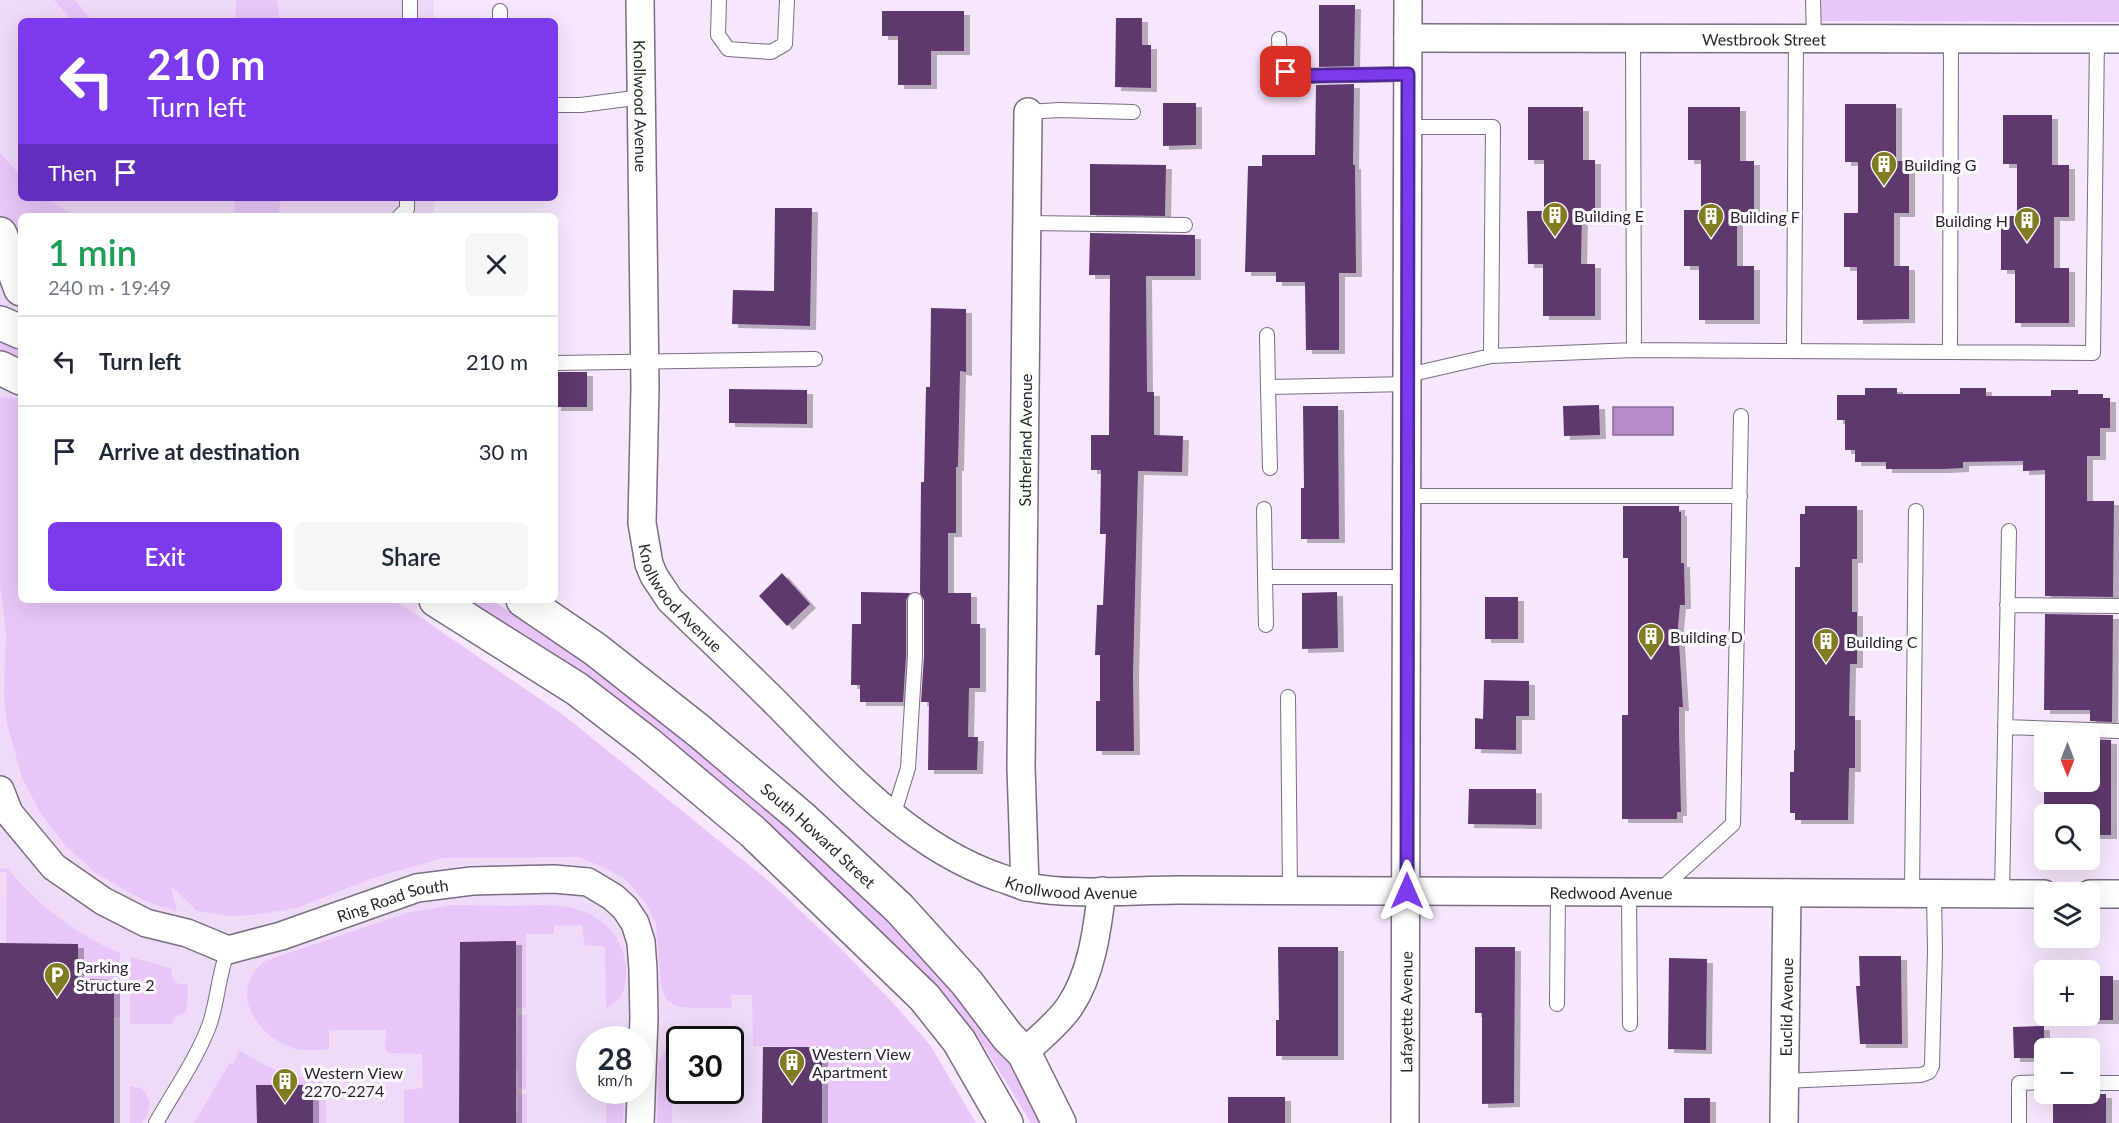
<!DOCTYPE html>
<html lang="en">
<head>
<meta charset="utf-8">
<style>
	body { margin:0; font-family:Lato,sans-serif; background:#f6f6f7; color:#1f2937; height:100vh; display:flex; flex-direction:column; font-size:22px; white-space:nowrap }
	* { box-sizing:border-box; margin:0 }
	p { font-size:20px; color:#747a83 }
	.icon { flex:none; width:33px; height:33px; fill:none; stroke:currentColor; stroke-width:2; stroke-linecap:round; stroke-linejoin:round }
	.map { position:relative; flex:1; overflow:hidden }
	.sheet { position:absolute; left:18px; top:213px; width:540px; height:390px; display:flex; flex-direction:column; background:#fff; border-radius:9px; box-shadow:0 6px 24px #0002 }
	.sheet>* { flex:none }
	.hud { position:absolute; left:18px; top:18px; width:540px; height:183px; border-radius:9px; box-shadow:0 6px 24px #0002; background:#7c3aed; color:#fff; overflow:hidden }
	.needle { width:39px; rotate:180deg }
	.fabs { position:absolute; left:2034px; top:726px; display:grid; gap:12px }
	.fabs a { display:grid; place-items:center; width:66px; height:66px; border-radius:9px; background:#fff; box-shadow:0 6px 24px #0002; font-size:30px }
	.speed { position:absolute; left:576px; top:1026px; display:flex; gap:12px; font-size:30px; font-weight:700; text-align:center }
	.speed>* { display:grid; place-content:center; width:78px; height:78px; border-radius:50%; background:#fff; box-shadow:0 6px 24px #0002; line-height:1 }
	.speed small { font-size:15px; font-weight:400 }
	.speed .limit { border:3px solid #111; border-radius:9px; background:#fff; color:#111 }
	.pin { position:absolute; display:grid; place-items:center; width:51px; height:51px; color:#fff; margin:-26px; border-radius:12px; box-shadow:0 3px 9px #0006 }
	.me { position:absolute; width:66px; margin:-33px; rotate:0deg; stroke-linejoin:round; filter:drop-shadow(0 0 4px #0008) }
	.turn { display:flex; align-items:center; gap:21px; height:126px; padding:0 30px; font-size:27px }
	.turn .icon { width:78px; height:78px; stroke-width:2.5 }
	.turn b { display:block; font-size:42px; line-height:51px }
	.then { display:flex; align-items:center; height:57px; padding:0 30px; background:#0003; gap:12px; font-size:22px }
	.round { display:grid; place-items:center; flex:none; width:63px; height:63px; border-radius:9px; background:#f6f6f7 }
	.headline { display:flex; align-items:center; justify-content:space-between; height:102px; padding:0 30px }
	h1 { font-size:36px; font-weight:600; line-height:45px; color:#1e9e55 }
	.primary-button { display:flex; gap:12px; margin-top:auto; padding:12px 30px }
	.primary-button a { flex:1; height:69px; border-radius:9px; background:#7c3aed; color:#fff; font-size:24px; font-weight:600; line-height:69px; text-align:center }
	.primary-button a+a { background:#f6f6f7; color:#1f2937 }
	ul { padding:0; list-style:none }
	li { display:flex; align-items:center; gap:18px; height:90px; padding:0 30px; border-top:2px solid #e0e1e3 }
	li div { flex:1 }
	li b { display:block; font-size:22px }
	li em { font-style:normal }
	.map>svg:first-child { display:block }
</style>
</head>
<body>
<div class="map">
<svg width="2119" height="1123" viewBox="0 0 2119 1123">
	<defs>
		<filter id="shadow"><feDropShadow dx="6" dy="4" stdDeviation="0" flood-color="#0004"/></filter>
	</defs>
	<rect width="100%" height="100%" fill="#f7e7fe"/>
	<!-- built -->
	<path fill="#efdaf8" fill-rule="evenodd" d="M0,0H434V21H21V198H434V216H21V600H418L416,613L566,717L771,883L840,948L893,1003L930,1045L976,1123H0ZM590,1040H640V1090H590ZM680,1040H730V1090H680Z"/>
	<!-- green -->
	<path fill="#e9c6f9" d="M54,0H75L92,21H73Z
		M236,0H277L280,21H235Z
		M1821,0H2119V22L1821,21Z
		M0,153L21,176V198H47L75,216H21V259L0,217Z
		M234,198H280L279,216L235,214Z
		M0,340L21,349V366L0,357Z
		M0,397L21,399V600H394L566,717L771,883L840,948L893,1003L930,1045L976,1123H823L822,1047L753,1046L752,995H731L732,1008H691L676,1006L669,1002L664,995L661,985L656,923L644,901L624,878L605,868L579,857L442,858L373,878L297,908L253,915L230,916L197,911L171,886L177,912L143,900L94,872L66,846L41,814L22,778L7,723L4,696L6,633L0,586Z
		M464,600H492L581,661L683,739L834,868L933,965L964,999L1016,1070L1046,1123H1031L985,1048L953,1006L810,869Z
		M0,868L8,869C39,906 75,934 120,953V1017H113L114,980L78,979V944L6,943L7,872H0Z
		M451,905C471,905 491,906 511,906C548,905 587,900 613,933C621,944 626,957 626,971C626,988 623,1001 606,1008L605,947L585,945L582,925L554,926V934H526V1008H516V941L460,942L459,1123H404V1090L423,1088L422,1054L388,1053L385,1049L386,1030H329V1048L325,1050C316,1050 305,1051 297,1049C257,1038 226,992 265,961L407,913Z
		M130,957L171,968C171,979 175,986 187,984L188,992L186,1012L174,1017L172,1024H130Z
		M518,1014L527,1015L526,1089L518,1088V1069H516Z
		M672,1047V1123H657L659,1061L665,1051Z
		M239,1050C270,1069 286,1077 323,1079L326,1086V1123H313V1085H257V1123H194L229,1064L234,1063Z
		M130,1086L141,1088C154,1100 150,1110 142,1123H130Z
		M606,1091H624L623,1123H606Z
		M518,1094H527V1123H516V1112H518Z"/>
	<!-- water -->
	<path fill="#b68bc8" stroke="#8c6c9a" stroke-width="1.5" d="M1613,407H1673V435H1613Z"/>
	<!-- building -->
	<path fill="#5e376d" filter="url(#shadow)" d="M1319,5H1355L1354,66L1319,67Z
		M882,11H964V51H931V85H898V36H882Z
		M1116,18H1142V45H1151V88L1115,87Z
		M1354,84L1353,165H1355L1356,273H1339V350H1306L1305,282H1276V272H1245L1248,166H1262V155H1315L1316,85Z
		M1163,103H1196V145L1163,146Z
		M1845,104H1896V161H1909V213H1894V266H1909V319L1857,320V267H1844V213H1858V162H1845Z
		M1528,107H1583V160H1595V211H1582L1581,264H1595V316H1543V264H1528L1527,211H1544V160H1528Z
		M1688,107H1740V161H1754V212H1737V266H1754V320H1699V266H1684V210H1701V160H1688Z
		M2003,115H2052V165H2069V217H2054V268H2069V323H2015V270H2001V216H2017V164H2003Z
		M1090,164L1166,165L1165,216L1090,215Z
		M775,208H812L810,326L732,324L733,290L774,291Z
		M1090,233L1195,235V276H1146L1147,392H1154V435L1183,436L1182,472L1138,471L1133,674L1134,751H1096V701H1100V655H1095L1097,605H1103L1106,534H1100L1101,470H1091V435H1109L1110,275H1089Z
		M931,308L966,309V372L960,371L958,467H956V533H948V593H971V624H980V688H969L968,737H978L977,770H928L929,702H921L924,656V600L920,593L921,482H924L926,387H930Z
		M555,372H587V407H555Z
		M1865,388H1897V394H1960V388H1986V396H2051V390H2078V394H2103V398H2110V428H2100V456H2087V501H2114L2113,597L2045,596V470L2023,471V461L1963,462V468L1944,469H1886V462H1855V450H1845V420H1837V395H1865Z
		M729,389L807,390V424L729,423Z
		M1599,405L1600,435L1564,436L1563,406Z
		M1303,406H1338L1339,539H1301V488H1304Z
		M1623,506H1679V512H1681V563H1684L1685,605H1680L1678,626L1683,707H1679V732L1681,812H1677V819H1622V715H1628V558H1623Z
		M1805,506H1857V559H1852V612H1857V664H1850L1849,716H1855V768H1849L1848,820H1795V813H1790V772H1794V750H1795V567H1800V514H1805Z
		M782,573L810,604L787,626L759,596Z
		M861,592L910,593L906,600V656L903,702H860V685H851L852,624H861Z
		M1337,592L1338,648L1302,649V593Z
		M1485,597H1518V639H1485Z
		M2045,614L2113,615L2112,722L2090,721V710H2044Z
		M1484,680L1529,681V716H1516V750L1475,749V718L1483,719Z
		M2090,739L2111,740V835H2090V814H2044V782H2090Z
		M1469,789H1536V825L1468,824Z
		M516,941V1123H459L460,942Z
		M0,943L78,944V979L114,980V1123H0Z
		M1278,947H1338V1056H1276V1020H1279Z
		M1475,947H1515L1514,1103L1482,1104V1013H1475Z
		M1859,956H1901L1902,1044H1860L1856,986H1860Z
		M1669,958L1707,959L1706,1050L1668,1049Z
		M2090,976H2113V1020H2090Z
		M2044,1026V1058H2014L2013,1027Z
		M763,1047H822V1123H762Z
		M256,1085H313V1123H257Z
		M2053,1094H2106V1123H2053Z
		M1228,1097H1285V1123H1228Z
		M1684,1098H1710V1123H1684Z"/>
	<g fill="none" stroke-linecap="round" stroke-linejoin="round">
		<!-- lane casing -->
		<g stroke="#7b6d82" stroke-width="16">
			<path id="lane" d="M719,0L718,35L728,49L771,52L785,44L787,0
				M1813,0L1814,38
				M410,21V0
				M500,21V11
				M1633,38L1634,350
				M1279,39L1280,60L1286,72L1294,76L1408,74
				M555,105H581L642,97
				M1028,112L1059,110L1133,112
				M1408,127H1493L1491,356
				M400,216L407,209V198
				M1027,223L1185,225
				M1267,335L1268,387L1408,384
				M1794,350L1796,38
				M1950,351L1951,38
				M555,363L815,359
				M1408,375L1491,356L1634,350L2093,353L2097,38
				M1268,387L1270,468
				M1407,496H1740
				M1264,509L1265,577
				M2007,605L2119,606
				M1266,625L1265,577H1407
				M1288,697L1290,890
				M2005,727L2119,731
				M893,816L908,768L915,656V600
				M1660,890L1733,824L1741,416
				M1629,892L1630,1024
				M1912,893L1916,511
				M2002,894L2009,531
				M1557,1004L1558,891
				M1784,1081L1921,1075L1929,1072L1932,1066L1935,951L1934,893
				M2090,1083H2119
				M156,1123C174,1091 196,1060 209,1026C218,1001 218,975 228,950
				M2019,1123V1083L2044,1082"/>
		</g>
		<!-- street casing -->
		<g stroke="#7b6d82" stroke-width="30">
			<g id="street">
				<path id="s1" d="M640,0L645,387L642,523L649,564L654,576L670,600C706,635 742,669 778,705C843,771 908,845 998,877C1008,880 1018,885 1028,887C1072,896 1132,890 1178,890L2044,894"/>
				<path id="s2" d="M1408,38L2119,39"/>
				<path id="s3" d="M0,790L9,813L54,867L103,901L146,923L187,933L228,950L281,936L417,888L472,881L554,879L588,882L613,897L625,908L635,923L641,942L643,969L644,1018L640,1123"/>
				<path id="s4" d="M1025,887L1021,767L1028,112"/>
				<path d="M2090,894H2119"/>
				<path d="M1024,1053C1039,1038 1058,1024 1070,1006C1092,973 1097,930 1102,891"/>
				<path id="s5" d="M1405,1123L1408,0"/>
				<path id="s6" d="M1784,1123L1787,893"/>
			</g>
		</g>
		<!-- secondary casing -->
		<g stroke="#7b6d82" stroke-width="36">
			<g id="secondary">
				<path d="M0,234L21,289"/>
				<path d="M0,323L21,332"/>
				<path d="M0,368L21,378"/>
				<path d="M436,600L577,689L647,743L753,832L924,997L959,1041L1006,1123"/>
				<path id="s7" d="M523,600L595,649L699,731L801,817L899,908L967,983L1008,1037L1024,1053L1059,1123"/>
			</g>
		</g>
		<!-- lane -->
		<use href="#lane" stroke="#fff" stroke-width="14"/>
		<!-- street -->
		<use href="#street" stroke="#fff" stroke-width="27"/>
		<!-- secondary -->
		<use href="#secondary" stroke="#fff" stroke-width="33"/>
	</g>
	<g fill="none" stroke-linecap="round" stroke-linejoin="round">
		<!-- route casing -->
		<g stroke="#51269a" stroke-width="15">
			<path id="route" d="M1286,72L1294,76L1408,74L1407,891"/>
		</g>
		<!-- route -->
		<use href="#route" stroke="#7c3aed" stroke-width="10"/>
	</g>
	<!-- icons -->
	<defs>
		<g id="building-pin" transform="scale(1.35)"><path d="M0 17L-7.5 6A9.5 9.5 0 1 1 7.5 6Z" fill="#817c22" stroke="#fdfafe"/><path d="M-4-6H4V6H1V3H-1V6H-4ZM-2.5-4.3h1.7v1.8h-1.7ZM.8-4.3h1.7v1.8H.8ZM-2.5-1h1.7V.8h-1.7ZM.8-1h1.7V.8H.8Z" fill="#fff"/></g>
		<g id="parking-pin" transform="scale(1.35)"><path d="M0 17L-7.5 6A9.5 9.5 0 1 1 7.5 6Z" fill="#817c22" stroke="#fdfafe"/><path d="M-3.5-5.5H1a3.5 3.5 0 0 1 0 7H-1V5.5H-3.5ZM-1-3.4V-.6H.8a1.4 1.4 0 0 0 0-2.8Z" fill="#fff"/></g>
	</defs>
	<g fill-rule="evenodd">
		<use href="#building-pin" x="1884" y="164"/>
		<use href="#building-pin" x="1555" y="215"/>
		<use href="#building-pin" x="1711" y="216"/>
		<use href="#building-pin" x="2027" y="220"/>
		<use href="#building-pin" x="1651" y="636"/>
		<use href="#building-pin" x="1826" y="641"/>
		<use href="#parking-pin" x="57" y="975"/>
		<use href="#building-pin" x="792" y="1062"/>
		<use href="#building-pin" x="285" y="1081"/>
	</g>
	<g text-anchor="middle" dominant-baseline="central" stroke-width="6" stroke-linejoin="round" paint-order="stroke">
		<!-- street labels -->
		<g font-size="16" fill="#2b252e" stroke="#fdfafe">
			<text stroke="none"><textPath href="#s2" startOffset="356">Westbrook Street</textPath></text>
			<text stroke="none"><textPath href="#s1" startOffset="106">Knollwood Avenue</textPath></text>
			<text stroke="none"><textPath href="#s4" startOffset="447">Sutherland Avenue</textPath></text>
			<text stroke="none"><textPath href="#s1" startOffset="610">Knollwood Avenue</textPath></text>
			<text stroke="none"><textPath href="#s7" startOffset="378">South Howard Street</textPath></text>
			<text stroke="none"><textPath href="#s1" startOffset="1114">Knollwood Avenue</textPath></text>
			<text stroke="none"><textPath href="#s1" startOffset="1654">Redwood Avenue</textPath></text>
			<text stroke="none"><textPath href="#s3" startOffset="462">Ring Road South</textPath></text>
			<text stroke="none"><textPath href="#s6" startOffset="116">Euclid Avenue</textPath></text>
			<text stroke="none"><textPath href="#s5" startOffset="111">Lafayette Avenue</textPath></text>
		</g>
		<!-- poi labels -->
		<g font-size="16" fill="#2b252e" stroke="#fdfafe" text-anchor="start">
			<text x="1904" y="164">Building G</text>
			<text x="1574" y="215">Building E</text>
			<text x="1730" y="216">Building F</text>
			<text x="2008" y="220" text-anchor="end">Building H</text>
			<text x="1670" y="636">Building D</text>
			<text x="1846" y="641">Building C</text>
			<text x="76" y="966">Parking<tspan x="76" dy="18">Structure 2</tspan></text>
			<text x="812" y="1053">Western View<tspan x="812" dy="18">Apartment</tspan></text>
			<text x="304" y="1072">Western View<tspan x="304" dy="18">2270-2274</tspan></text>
		</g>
	</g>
</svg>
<div class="fabs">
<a><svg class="needle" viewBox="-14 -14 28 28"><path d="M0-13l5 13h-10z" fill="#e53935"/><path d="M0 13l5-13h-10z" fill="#747a83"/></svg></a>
<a><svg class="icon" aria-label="search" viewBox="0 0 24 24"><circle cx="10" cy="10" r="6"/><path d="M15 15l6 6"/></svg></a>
<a><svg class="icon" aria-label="layers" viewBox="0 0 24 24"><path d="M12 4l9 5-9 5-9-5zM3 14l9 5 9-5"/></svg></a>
<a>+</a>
<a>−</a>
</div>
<div class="speed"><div>28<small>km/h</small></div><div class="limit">30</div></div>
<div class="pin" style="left:1286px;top:72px;background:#d93025"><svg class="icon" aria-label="arrive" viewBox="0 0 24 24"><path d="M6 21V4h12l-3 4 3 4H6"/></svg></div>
<svg class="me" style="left:1407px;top:891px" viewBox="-20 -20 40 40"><path d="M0-17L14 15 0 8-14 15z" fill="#7c3aed" stroke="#fff" stroke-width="4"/></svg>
<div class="hud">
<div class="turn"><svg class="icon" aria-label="left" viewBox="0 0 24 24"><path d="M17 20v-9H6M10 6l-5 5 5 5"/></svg><div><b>210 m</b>Turn left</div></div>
<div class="then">Then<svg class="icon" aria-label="arrive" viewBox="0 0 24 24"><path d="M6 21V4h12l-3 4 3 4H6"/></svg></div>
</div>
<section class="sheet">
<div class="headline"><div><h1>1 min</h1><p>240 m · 19:49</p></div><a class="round"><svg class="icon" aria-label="close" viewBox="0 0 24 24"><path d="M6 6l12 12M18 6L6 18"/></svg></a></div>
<ul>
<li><svg class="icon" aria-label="left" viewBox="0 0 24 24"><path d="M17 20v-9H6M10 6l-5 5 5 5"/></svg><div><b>Turn left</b></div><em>210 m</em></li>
<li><svg class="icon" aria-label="arrive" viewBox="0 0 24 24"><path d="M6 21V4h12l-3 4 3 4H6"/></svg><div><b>Arrive at destination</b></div><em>30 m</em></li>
</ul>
<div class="primary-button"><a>Exit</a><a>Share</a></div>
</section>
</div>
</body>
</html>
